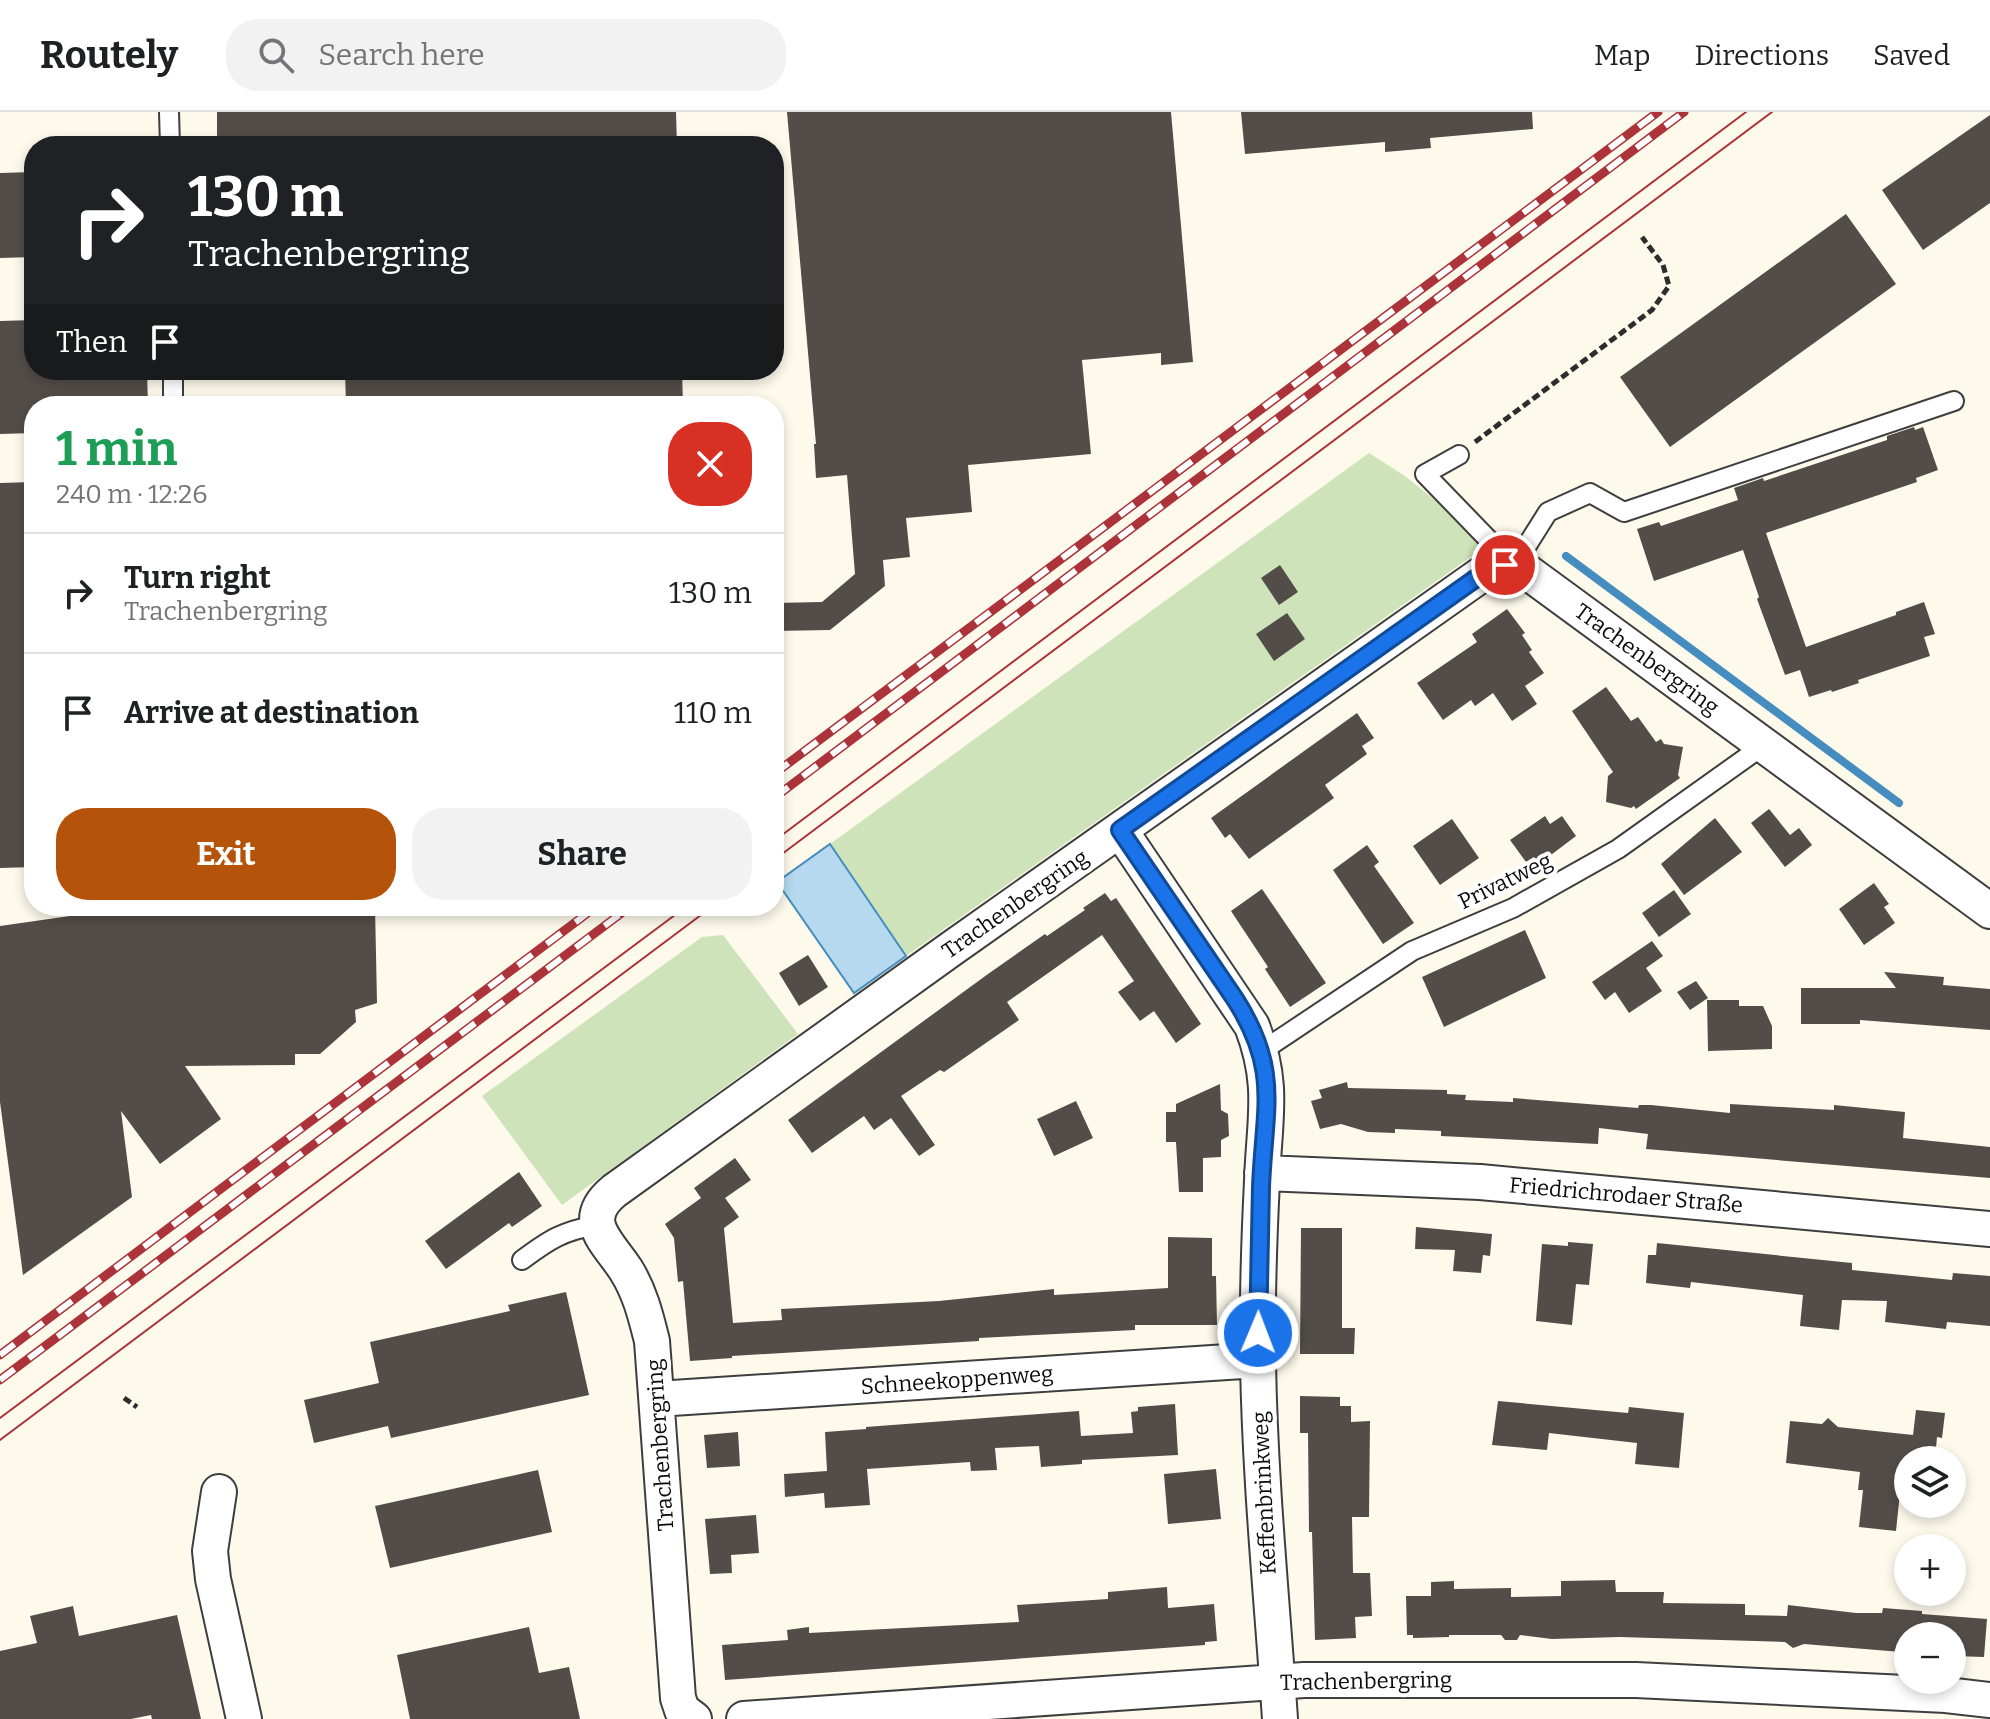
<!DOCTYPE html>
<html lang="en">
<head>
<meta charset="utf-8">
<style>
	body { margin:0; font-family:Bitter,serif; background:#f2f2f2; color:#202124; height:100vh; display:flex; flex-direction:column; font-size:30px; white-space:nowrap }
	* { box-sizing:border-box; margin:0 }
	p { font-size:26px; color:#757577 }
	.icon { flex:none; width:44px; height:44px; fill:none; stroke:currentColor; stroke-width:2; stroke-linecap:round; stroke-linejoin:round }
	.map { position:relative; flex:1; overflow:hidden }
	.sheet { position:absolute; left:24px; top:284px; width:760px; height:520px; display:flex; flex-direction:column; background:#fff; border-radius:32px; box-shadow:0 4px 12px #0003 }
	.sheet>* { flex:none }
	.hud { position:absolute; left:24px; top:24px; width:760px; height:244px; border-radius:32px; box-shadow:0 4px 12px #0003; background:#202124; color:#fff; overflow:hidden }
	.buttons { position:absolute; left:1894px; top:1334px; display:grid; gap:16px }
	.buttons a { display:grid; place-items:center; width:72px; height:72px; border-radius:50%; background:#fff; box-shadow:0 4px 12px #0003; font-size:40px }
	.pin { position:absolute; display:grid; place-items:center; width:68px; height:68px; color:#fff; margin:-34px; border:4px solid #fff; border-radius:50%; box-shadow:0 2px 8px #0007 }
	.me { position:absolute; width:88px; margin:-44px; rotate:1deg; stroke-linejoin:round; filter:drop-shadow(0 0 6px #0008) }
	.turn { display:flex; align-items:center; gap:28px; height:168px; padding:0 32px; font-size:36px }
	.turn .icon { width:104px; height:104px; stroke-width:2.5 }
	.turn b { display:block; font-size:56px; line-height:68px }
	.then { display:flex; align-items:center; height:76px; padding:0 32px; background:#0003; gap:16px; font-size:30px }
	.round { display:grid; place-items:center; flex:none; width:84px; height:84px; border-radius:32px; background:#f2f2f2 }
	.overview { display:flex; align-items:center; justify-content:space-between; height:136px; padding:0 32px }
	h1 { font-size:48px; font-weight:700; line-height:60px; color:#1e9e55 }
	.action { display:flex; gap:16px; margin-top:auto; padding:16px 32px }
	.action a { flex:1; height:92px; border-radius:32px; background:#b45309; color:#fff; font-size:32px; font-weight:700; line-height:92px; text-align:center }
	.action a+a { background:#f2f2f2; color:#202124 }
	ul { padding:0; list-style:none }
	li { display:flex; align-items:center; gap:24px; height:120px; padding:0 32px; border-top:2px solid #e0e0e0 }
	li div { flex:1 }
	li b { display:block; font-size:30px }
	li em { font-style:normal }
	header { display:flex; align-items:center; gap:48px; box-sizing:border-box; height:112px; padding:0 40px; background:#fff; border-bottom:2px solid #e0e0e0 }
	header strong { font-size:38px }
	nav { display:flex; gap:44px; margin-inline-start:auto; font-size:28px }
	.search { width:560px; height:72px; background:#f2f2f2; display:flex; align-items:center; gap:20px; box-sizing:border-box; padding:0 28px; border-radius:32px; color:#757577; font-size:30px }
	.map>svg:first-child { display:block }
</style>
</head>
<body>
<header>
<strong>Routely</strong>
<div class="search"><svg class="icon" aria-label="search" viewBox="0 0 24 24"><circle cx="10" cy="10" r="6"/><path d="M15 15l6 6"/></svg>Search here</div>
<nav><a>Map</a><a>Directions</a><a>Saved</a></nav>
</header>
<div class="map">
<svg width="1990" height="1607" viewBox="0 0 1990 1607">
	<rect width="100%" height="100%" fill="#fdfaec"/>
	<!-- green -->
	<path fill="#cfe3ba" d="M1369,341L1405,364L1489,432L906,844L830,732Z
		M723,823L798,922L562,1093L482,984L702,825Z"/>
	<!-- water -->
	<path fill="#b6d9ef" stroke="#458dbe" stroke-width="2" d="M830,732L906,844L854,881L777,770Z"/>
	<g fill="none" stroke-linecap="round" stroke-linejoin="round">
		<!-- stream -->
		<path stroke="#458dbe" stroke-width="8" d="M1566,444L1899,691"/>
	</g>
	<!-- building -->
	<path fill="#534d49" d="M217,0H676L677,34H217Z
		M787,0H1171L1193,250L1161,253V241L1082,248L1091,342L968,353L972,400L906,406L910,445L883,448L885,474L830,518L774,519V491L822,490L855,462L847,363L816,366L814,332H816Z
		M1241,0H1532L1533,17L1430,26L1431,36L1385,40V30L1245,42Z
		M1990,3V91L1923,138L1882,78Z
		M34,60V145L0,146V61Z
		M1846,102L1896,172L1670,335L1620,265Z
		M34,208V258H147L148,294H34V321L0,322V209Z
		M345,258H682L683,294H346Z
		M1914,315L1915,318L1923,315L1938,358L1916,366L1917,370L1766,421L1806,535L1896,503V500L1924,490L1935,522L1924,525L1930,544L1858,568L1859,571L1832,580L1831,578L1809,585L1800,558L1785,563L1757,487L1759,485L1743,438L1654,469L1637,417L1659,410L1661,414L1738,388L1734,376L1763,366L1764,369L1887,328V324Z
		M34,370V755L0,756V371Z
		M1280,453L1298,480L1279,493L1261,466Z
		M1507,497L1525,521L1522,523L1532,538L1529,540L1544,561L1525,574L1537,592L1512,609L1493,581L1475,594L1471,588L1443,608L1417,571L1477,530L1472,522Z
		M1287,501L1305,527L1274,549L1256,522Z
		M1606,575L1631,609L1638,605L1656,630L1661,627L1664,632L1683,635L1678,663L1680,666L1636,697L1634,694L1631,696L1606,690L1608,664L1613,660L1572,599Z
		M1357,601L1374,626L1362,634L1367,642L1325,673L1334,686L1249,747L1230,722L1225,726L1211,706Z
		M1769,697L1790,723L1799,716L1812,733L1785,755L1751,711Z
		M1545,704L1550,712L1562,704L1576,724L1539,752L1534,745L1526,750L1510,728Z
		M1715,706L1742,740L1684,783L1661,752Z
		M1452,707L1479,746L1440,773L1413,734Z
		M1367,733L1379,750L1374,754L1414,811L1383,832L1333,758Z
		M1874,771L1889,792L1884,795L1895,811L1864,833L1839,797Z
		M1262,777L1326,871L1290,895L1265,857L1268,855L1231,799Z
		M1674,778L1691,802L1659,825L1642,801Z
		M1105,781L1111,789L1116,786L1201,912L1176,931L1154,899L1140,909L1118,880L1134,869L1102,823L1007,890L1019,908L944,960L940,958L901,984L935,1033L919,1044L891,1006L874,1018L864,1004L812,1041L788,1008L988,862L1045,822L1047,824L1085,798L1083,796Z
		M140,794H375L377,891L355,898L356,910L320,942H295V953L185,954L221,1007L160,1052L121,999L132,1085L23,1163L0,990V814Z
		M1525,818L1546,866L1444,915L1422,865Z
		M1652,829L1663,844L1646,856L1662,879L1629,901L1615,880L1605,888L1592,870Z
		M808,843L828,875L799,894L779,861Z
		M1884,860L1944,865L1943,873L1990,877V918L1860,908V912H1801V876H1896Z
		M1696,869L1708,886L1690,898L1677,880Z
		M1707,888H1739V894H1763L1772,914V937L1708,939Z
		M1347,970L1348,976L1447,978V982L1466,983L1465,988L1513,990V986L1638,996L1639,993H1651L1730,1001V992L1834,998V993L1905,1000L1903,1026L1990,1035V1066L1646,1037L1648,1022L1599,1016L1598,1032L1441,1024V1019L1395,1017V1021L1368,1020L1341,1012L1320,1017L1311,989L1322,986L1319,978Z
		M1220,972L1221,998L1228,1002L1229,1024L1221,1028V1045L1203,1046V1080H1179L1176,1030H1166V1000H1176V992Z
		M1076,989L1093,1026L1054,1044L1037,1007Z
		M735,1046L751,1068L725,1086L739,1105L724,1116L733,1211L782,1208L781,1197L939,1189L1054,1177V1183L1168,1176V1125L1212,1126V1164H1216L1217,1213H1135V1218L979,1226V1229L732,1244V1246L690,1249L683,1169L678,1170L674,1126L665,1112L701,1086L694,1076Z
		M519,1060L542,1094L512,1115L509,1111L446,1157L425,1129Z
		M1416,1115L1492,1122L1490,1144L1483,1143L1481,1161L1453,1159L1455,1138L1415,1137Z
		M1301,1116H1342V1216H1355L1354,1242H1300Z
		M1568,1130L1593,1132L1589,1173L1576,1172L1572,1213L1536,1209L1542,1132L1568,1134Z
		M1657,1131L1852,1151V1158L1952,1168L1953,1161L1990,1164V1214L1947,1210L1946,1217L1885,1210L1887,1189L1842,1188L1839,1218L1800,1214L1803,1183L1691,1170L1690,1176L1646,1171L1648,1143H1656Z
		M566,1180L589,1283L391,1326L388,1314L314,1331L304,1288L379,1271L370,1230L510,1199L508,1193Z
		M1300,1284L1340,1285V1294H1351V1310L1370,1309L1369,1405H1352L1353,1461H1370L1372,1504L1355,1505L1356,1526L1315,1528L1312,1420H1309L1308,1321H1300Z
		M1498,1289L1628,1301L1629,1295L1684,1301L1679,1356L1635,1352L1637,1331L1549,1321L1547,1338L1492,1333Z
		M1175,1292L1178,1343L1082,1348V1352L1041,1355L1039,1334L995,1336L997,1358L971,1359L970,1350L867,1357L870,1393L825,1396L824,1381L785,1385L784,1362L827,1359L825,1320L866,1317V1315L1079,1299L1081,1324L1133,1321L1131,1300L1138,1299V1295Z
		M1916,1298L1945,1301L1942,1326L1937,1325L1935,1348H1908V1382L1900,1381L1896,1419L1859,1415L1863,1378H1858L1860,1360L1786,1351L1790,1309L1822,1312L1828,1306L1838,1315L1913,1323Z
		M738,1320L740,1354L707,1356L704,1323Z
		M1216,1357L1221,1407L1168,1412L1164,1362Z
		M538,1358L552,1420L390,1456L375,1394Z
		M756,1403L759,1441L731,1443L732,1461L710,1462L705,1407Z
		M1615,1468L1616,1480H1664L1663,1491L1745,1492V1503L1787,1504L1788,1493L1856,1501H1882L1883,1496L1922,1499V1502L1987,1507L1984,1545L1952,1544V1524H1908V1538L1902,1537L1901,1540L1804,1532L1793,1536L1785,1530L1619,1525L1552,1527L1520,1523L1517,1528H1505L1501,1523H1449V1525L1413,1526V1523H1407L1406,1484H1431V1470L1454,1469V1477L1511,1476V1485L1561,1484V1469Z
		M1167,1475L1168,1496L1214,1492L1217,1529L1205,1530V1533L725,1568L722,1533L788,1528L787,1518L809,1515V1521L1019,1510L1017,1493L1108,1487V1480Z
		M73,1494L79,1524L177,1503L201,1607H152L151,1603L131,1607H0V1539L37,1531L30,1504Z
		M529,1515L539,1561L569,1555L580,1607H410L397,1543Z"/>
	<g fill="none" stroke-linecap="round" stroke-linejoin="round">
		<!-- lane casing -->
		<g stroke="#3e3e3e" stroke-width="22">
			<path id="lane" d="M169,0L170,34
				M173,258V294
				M1459,343L1425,362L1514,454L1548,400L1590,381L1624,400L1954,289
				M1262,939L1412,839L1513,796L1618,737L1764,633
				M522,1148C550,1127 563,1119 597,1113"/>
		</g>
		<!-- street casing -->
		<g stroke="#3e3e3e" stroke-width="38">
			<path id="street" d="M1120,718L1252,914C1275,974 1264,1008 1262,1069C1259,1129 1257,1190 1258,1250C1260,1370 1272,1488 1280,1607
				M1262,1061L1480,1070L1990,1117
				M657,1287L1258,1248
				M219,1380L210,1439L213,1467L244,1607
				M694,1607L682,1598L678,1586L652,1229C646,1205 640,1180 626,1158C608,1130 578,1109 614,1079L951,837L1482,462L1505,453L1526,459L1990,799
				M744,1607L1304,1568H1636L1946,1583L1990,1588"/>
		</g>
		<!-- path -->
		<path stroke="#2d2d2d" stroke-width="5" stroke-dasharray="8 4" stroke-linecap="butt" d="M1475,330L1652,198L1669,174L1663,153L1642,125
			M124,1286L137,1295"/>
		<!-- lane -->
		<use href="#lane" stroke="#fff" stroke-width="18"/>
		<!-- street -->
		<use href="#street" stroke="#fff" stroke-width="34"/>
		<!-- tram -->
		<path stroke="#ac3339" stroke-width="2" d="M774,729L1746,0
			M774,748L1772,0
			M0,1306L687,794
			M0,1328L713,794"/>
		<!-- rail casing -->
		<g stroke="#ac3339" stroke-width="9">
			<path id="rail" d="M774,662L1658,0
				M774,686L1684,0
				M0,1243L597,794
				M0,1268L631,794"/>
		</g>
		<!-- rail -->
		<use href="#rail" stroke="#fff" stroke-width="6" stroke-dasharray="18" stroke-linecap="butt"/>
	</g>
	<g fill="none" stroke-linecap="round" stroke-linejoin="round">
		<!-- route casing -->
		<g stroke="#114b97" stroke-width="20">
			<path id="route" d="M1258,1221C1259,1172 1260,1124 1261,1075C1264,996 1281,959 1235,887L1120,718L1482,462L1505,453"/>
		</g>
		<!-- route -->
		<use href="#route" stroke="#1a73e8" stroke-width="14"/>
	</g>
	<g text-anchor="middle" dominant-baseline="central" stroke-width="8" stroke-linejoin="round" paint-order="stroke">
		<!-- street labels -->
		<g font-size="22" fill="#0b0b0b" stroke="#fff">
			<text transform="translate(1647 547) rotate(36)">Trachenbergring</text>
			<text transform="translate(1505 769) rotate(-26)">Privatweg</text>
			<text transform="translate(1015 792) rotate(-35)">Trachenbergring</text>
			<text transform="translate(1626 1083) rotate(5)">Friedrichrodaer Straße</text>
			<text transform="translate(957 1268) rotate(-4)">Schneekoppenweg</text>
			<text transform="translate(660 1333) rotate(-94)">Trachenbergring</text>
			<text transform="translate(1264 1381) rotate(-93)">Keffenbrinkweg</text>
			<text transform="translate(1366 1569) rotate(-1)">Trachenbergring</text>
		</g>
	</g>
</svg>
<div class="buttons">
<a><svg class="icon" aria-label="layers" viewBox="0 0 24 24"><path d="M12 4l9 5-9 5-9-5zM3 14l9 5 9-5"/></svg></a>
<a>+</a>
<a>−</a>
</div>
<div class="pin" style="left:1505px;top:453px;background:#d93025"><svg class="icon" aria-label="arrive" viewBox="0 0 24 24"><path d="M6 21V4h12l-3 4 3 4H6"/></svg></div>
<svg class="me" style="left:1258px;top:1221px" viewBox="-20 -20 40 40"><circle r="17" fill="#1a73e8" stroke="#fff" stroke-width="3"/><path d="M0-11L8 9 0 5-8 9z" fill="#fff"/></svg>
<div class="hud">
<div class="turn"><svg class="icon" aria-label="right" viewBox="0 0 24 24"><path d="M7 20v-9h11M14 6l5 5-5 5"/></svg><div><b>130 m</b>Trachenbergring</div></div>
<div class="then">Then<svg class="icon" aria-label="arrive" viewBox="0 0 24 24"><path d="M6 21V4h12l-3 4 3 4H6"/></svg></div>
</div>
<section class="sheet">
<div class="overview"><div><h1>1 min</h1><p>240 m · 12:26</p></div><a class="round" style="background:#d93025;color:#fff"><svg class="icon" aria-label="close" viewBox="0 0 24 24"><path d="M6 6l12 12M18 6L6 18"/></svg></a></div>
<ul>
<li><svg class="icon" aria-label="right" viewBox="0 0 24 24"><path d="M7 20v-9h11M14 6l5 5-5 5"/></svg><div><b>Turn right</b><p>Trachenbergring</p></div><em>130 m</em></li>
<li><svg class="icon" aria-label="arrive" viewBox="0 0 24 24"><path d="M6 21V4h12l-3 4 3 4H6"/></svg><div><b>Arrive at destination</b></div><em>110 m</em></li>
</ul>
<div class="action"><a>Exit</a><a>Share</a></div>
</section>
</div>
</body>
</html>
